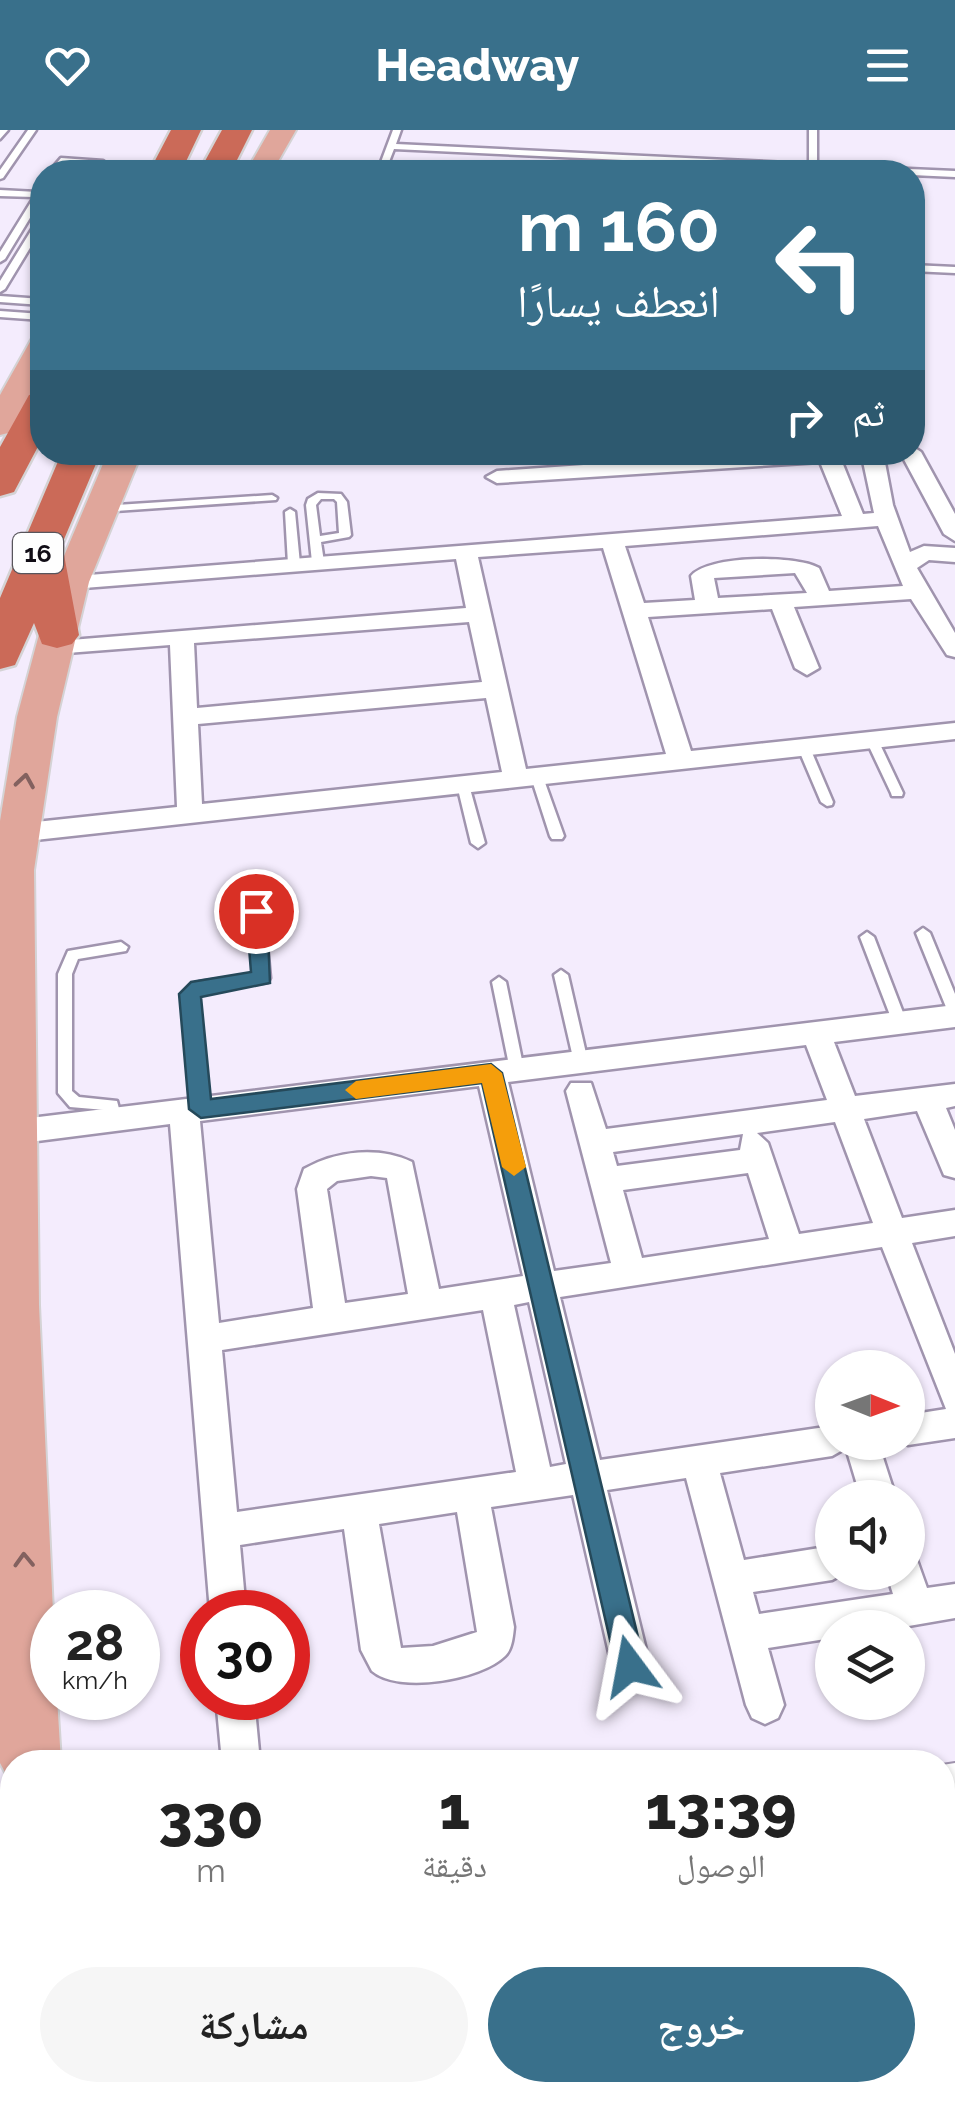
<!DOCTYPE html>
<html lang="ar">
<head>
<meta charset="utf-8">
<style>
	body { margin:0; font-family:Raleway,"Noto Naskh Arabic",sans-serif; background:#f6f6f6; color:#222; direction:rtl; height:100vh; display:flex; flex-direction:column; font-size:38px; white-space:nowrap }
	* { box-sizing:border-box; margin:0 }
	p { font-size:32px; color:#767676 }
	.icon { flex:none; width:55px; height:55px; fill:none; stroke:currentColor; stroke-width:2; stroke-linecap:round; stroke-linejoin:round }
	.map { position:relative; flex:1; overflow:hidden; direction:ltr }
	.side { position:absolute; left:0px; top:1620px; width:955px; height:352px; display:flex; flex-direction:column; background:#fff; border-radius:40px 40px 0 0; box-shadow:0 2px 8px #0004; direction:rtl }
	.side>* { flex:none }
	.guide { position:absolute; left:30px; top:30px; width:895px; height:305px; border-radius:40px; box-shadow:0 2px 8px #0004; direction:rtl; background:#39708b; color:#fff; overflow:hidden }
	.needle { width:65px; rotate:91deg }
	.controls { position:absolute; left:815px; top:1220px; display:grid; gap:20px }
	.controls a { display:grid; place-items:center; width:110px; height:110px; border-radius:50%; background:#fff; box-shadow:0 2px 8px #0004; font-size:50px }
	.speed { position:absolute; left:30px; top:1460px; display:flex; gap:20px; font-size:50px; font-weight:700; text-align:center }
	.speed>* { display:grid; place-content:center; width:130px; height:130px; border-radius:50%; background:#fff; box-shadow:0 2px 8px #0004; line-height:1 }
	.speed small { font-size:25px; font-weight:400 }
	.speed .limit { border:15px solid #d22; background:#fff; color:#111 }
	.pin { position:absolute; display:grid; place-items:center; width:85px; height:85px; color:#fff; margin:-42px; border:5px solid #fff; border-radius:50%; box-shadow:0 2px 10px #0007 }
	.me { position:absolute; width:110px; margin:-55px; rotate:347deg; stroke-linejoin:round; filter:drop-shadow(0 0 8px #0008) }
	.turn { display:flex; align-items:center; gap:35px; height:210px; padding:0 40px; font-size:45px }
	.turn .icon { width:130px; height:130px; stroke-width:2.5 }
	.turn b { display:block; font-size:70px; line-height:85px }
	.then { display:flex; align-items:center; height:95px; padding:0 40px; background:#0003; gap:20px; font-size:38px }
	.eta { display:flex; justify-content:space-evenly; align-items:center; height:170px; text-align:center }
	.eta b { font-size:60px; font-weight:800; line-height:70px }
	.button { display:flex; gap:20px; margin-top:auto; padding:20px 40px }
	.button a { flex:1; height:115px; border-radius:60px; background:#39708b; color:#fff; font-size:40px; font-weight:800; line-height:115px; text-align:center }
	.button a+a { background:#f6f6f6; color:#222 }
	header { display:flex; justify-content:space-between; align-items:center; height:130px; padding:0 40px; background:#39708b; color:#fff; font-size:45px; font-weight:800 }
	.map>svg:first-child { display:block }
</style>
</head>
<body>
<header><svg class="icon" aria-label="menu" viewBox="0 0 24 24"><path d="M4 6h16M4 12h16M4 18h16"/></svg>Headway<svg class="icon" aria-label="heart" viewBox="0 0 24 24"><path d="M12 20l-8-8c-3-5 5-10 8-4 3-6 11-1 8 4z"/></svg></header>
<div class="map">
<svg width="955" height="1971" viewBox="0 0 955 1971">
	<rect width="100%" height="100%" fill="#f4ecfd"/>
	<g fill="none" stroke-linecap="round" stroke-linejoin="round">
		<!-- service casing -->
		<g stroke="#a094ae" stroke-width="5">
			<path id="service" d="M0,0H8L0,9Z
				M28,0H36L3,48L0,49V40Z
				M393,0H401L396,14L809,34V0H817V35L955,41V47L912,45V42L817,40V42H809V39L394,19L385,42L263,39L259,36L263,33L378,40Z
				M61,28L103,31L107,34L103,37L63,34L57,42H49Z
				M42,58V68L5,129L0,132V122L34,67L0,66V60L37,62Z
				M42,88V98L5,159L0,162V151L37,91Z
				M912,135L955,137V143L912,141Z
				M0,166L42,169V175L0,172Z
				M0,181L42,184V190L0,187Z
				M318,363L341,364L347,372L351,405L349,407L321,412L324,432L318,435L312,432L306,375L308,369ZM321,369H334L337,372L339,403L320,406L316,375Z
				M272,365L277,368L276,370L101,382L96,379L101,376Z
				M290,379L295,382L300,434L294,437L288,434L285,382Z
				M872,606L878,610L903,663L902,666H892L891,663L866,610Z
				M804,614L810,618L833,672L832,675L827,676L821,672L798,618Z
				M537,643L543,647L564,706L562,709H552L550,706L531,647Z
				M463,651L469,655L485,713L478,718L471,713L457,655Z
				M257,776L264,781L270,848L268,852L203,862L196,866L208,979L206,983H196L194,979L182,864L199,852L256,844L250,781Z
				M923,798L930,803L955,864V887L948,882L916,803Z
				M867,802L874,807L907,893L905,897L900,898L893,893L860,807Z
				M121,812L128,817L126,821L78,829L72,844V961L79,967L117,971L122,990L119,994H109L105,980L70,977L58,963V844L68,821Z
				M561,840L568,845L588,932L581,938L574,932L554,845Z
				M499,847L506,852L524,940L517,946L510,940L492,852Z"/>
		</g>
		<!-- minor casing -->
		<g stroke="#a094ae" stroke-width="5">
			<path id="minor" d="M912,316L921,322L955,384V411L944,404L900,322H912Z
				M770,322H838L863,384L874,383L861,322H883L893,375L910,422L924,416L955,418V432L929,430L917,438L955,503V527L947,525L911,469L794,477L819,538L807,545L795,538L772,479L648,487L691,621L955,593V609L17,712L4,703L17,694L177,677L170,515L54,524L42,517L46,512L466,478L456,429L71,459L60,452L63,447L842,386L820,332L497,353L486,347L497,341ZM878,396L903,456L829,461L819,438C796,425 708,425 691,446L695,470L644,473L625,416ZM603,418L666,624L526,639L478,427ZM795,443L807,463L718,468L714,448ZM469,492L482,552L197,578L194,513ZM486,568L502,642L202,674L198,594Z
				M955,875V897L834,912L855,966L955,954V976L946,978L955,1000V1048L944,1045L917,981L864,989L902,1088L955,1080V1106L912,1113L955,1224V1308L908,1315L901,1312H908V1285L946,1279L882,1117L560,1167L600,1330L832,1296V1312H878L896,1368H861L846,1318L832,1326L720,1343L744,1430L832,1416V1442H846L832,1450L753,1462L759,1484L893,1464L886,1442H908V1426L917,1430L927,1458L955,1454V1488L897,1498H832V1508L768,1518L784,1575L778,1588L765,1594L752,1588L746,1575L686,1348L607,1360L650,1536L644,1549L631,1554L618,1549L612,1536L573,1365L491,1377L514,1497C513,1507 512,1519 505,1526C481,1550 398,1564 372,1541L361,1520L344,1399L240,1415L246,1482H210L170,994L14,1014L0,1004L3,994L14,990ZM806,915L827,970L606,999L591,953H571L566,961L611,1133L554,1141L508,952ZM479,956L523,1146L439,1159L412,1032C378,1016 336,1021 304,1039L297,1059L313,1178L219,1193L200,991ZM835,992L873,1093L799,1104L768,1013L757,1003ZM743,1004L740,1020L617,1036L613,1022ZM748,1043L769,1109L642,1128L623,1060ZM371,1046L387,1048L408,1164L345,1173L327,1059L337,1051ZM529,1172L566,1334L550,1337L514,1175ZM483,1180L516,1342L237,1382L222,1220ZM457,1382L477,1502L433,1516L401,1518L379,1394Z
				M216,1568H254L260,1632H222Z"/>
		</g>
		<!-- tertiary casing -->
		<g stroke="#a094ae" stroke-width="4">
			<path id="tertiary" d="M955,1633V1681L942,1683V1635Z
				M942,1701H955V1751H942Z
				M461,1960H515L516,1971H462Z"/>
		</g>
		<!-- primary casing -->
		<g stroke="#d4d3d5" stroke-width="4">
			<path id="primary" d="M270,0H296L272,42H246Z
				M42,208V246L12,302L0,305V265L31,210Z
				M108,322H142L89,452L57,587L34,740L39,1175L53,1482L52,1568H57L61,1632H12V1655L0,1633V691L17,587L53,452Z
				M0,1775L12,1778V1842L0,1839Z
				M12,1942V1960H73V1971H5Z"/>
		</g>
		<!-- motorway casing -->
		<g stroke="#d4d3d5" stroke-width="5">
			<path id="motorway" d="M171,0H201L181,42H149Z
				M222,0H252L231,42H199Z
				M42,262V309L14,362L0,366V317L29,265Z
				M62,322H101L62,414L79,505L72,514L57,518L42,514L34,493L15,535L0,539V468Z"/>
		</g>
		<!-- service -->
		<use href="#service" fill="#fff" fill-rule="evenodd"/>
		<!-- minor -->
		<use href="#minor" fill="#fff" fill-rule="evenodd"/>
		<!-- tertiary -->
		<use href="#tertiary" fill="#fff" fill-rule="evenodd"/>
		<!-- primary -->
		<use href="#primary" fill="#e0a69b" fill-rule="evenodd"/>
		<!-- motorway -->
		<use href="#motorway" fill="#cb6a58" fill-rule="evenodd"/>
	</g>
	<!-- one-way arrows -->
	<defs><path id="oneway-chevron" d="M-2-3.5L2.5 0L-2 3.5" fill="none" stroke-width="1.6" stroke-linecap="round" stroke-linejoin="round" transform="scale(2.5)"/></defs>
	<g stroke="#83615f">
		<use href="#oneway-chevron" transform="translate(25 651) rotate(-81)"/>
		<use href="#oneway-chevron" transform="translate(24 1430) rotate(-92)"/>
	</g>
	<!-- route -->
	<path fill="#39708b" stroke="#25495a" stroke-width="2.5" d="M256,774L267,781L270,853L201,867L211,969L491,934L502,943L645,1536L641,1545L630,1549L620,1545L616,1536L482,953L201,988L189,979L179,864L191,852L251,842L246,781Z"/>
	<!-- slow -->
	<path fill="#f59e0b" d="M491,934L502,943L526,1037L514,1046L502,1037L482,953L356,969L345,960L356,951Z"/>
	<g text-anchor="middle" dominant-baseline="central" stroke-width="8" stroke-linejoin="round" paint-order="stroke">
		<!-- shield labels -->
		<rect fill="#fefefe" stroke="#58555c" stroke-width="2.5" x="13" y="403" width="50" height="40" rx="8"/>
		<g font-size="25" font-weight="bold" fill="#110d16">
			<text x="38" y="423">16</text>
		</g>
	</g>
</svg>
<div class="controls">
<a><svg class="needle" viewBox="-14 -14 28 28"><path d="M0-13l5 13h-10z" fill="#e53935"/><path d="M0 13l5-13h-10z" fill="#767676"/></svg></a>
<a><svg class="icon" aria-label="sound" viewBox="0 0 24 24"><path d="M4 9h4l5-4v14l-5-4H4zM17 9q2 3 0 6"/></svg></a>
<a><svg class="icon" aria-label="layers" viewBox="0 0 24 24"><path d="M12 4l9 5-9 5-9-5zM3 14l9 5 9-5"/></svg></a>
</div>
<div class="speed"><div>28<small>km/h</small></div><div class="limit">30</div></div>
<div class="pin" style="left:256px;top:781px;background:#d93025"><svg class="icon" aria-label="arrive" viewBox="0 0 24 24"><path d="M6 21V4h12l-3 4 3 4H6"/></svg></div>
<svg class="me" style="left:630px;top:1536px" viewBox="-20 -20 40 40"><path d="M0-17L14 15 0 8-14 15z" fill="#39708b" stroke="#fff" stroke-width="4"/></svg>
<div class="guide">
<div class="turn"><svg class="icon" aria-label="left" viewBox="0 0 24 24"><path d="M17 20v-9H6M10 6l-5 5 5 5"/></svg><div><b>160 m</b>انعطف يسارًا</div></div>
<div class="then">ثم<svg class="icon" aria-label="right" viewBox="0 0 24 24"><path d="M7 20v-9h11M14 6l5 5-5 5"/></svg></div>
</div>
<section class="side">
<div class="eta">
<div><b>13:39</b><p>الوصول</p></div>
<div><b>1</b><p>دقيقة</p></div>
<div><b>330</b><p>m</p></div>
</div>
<div class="button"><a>خروج</a><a>مشاركة</a></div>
</section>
</div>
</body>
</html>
